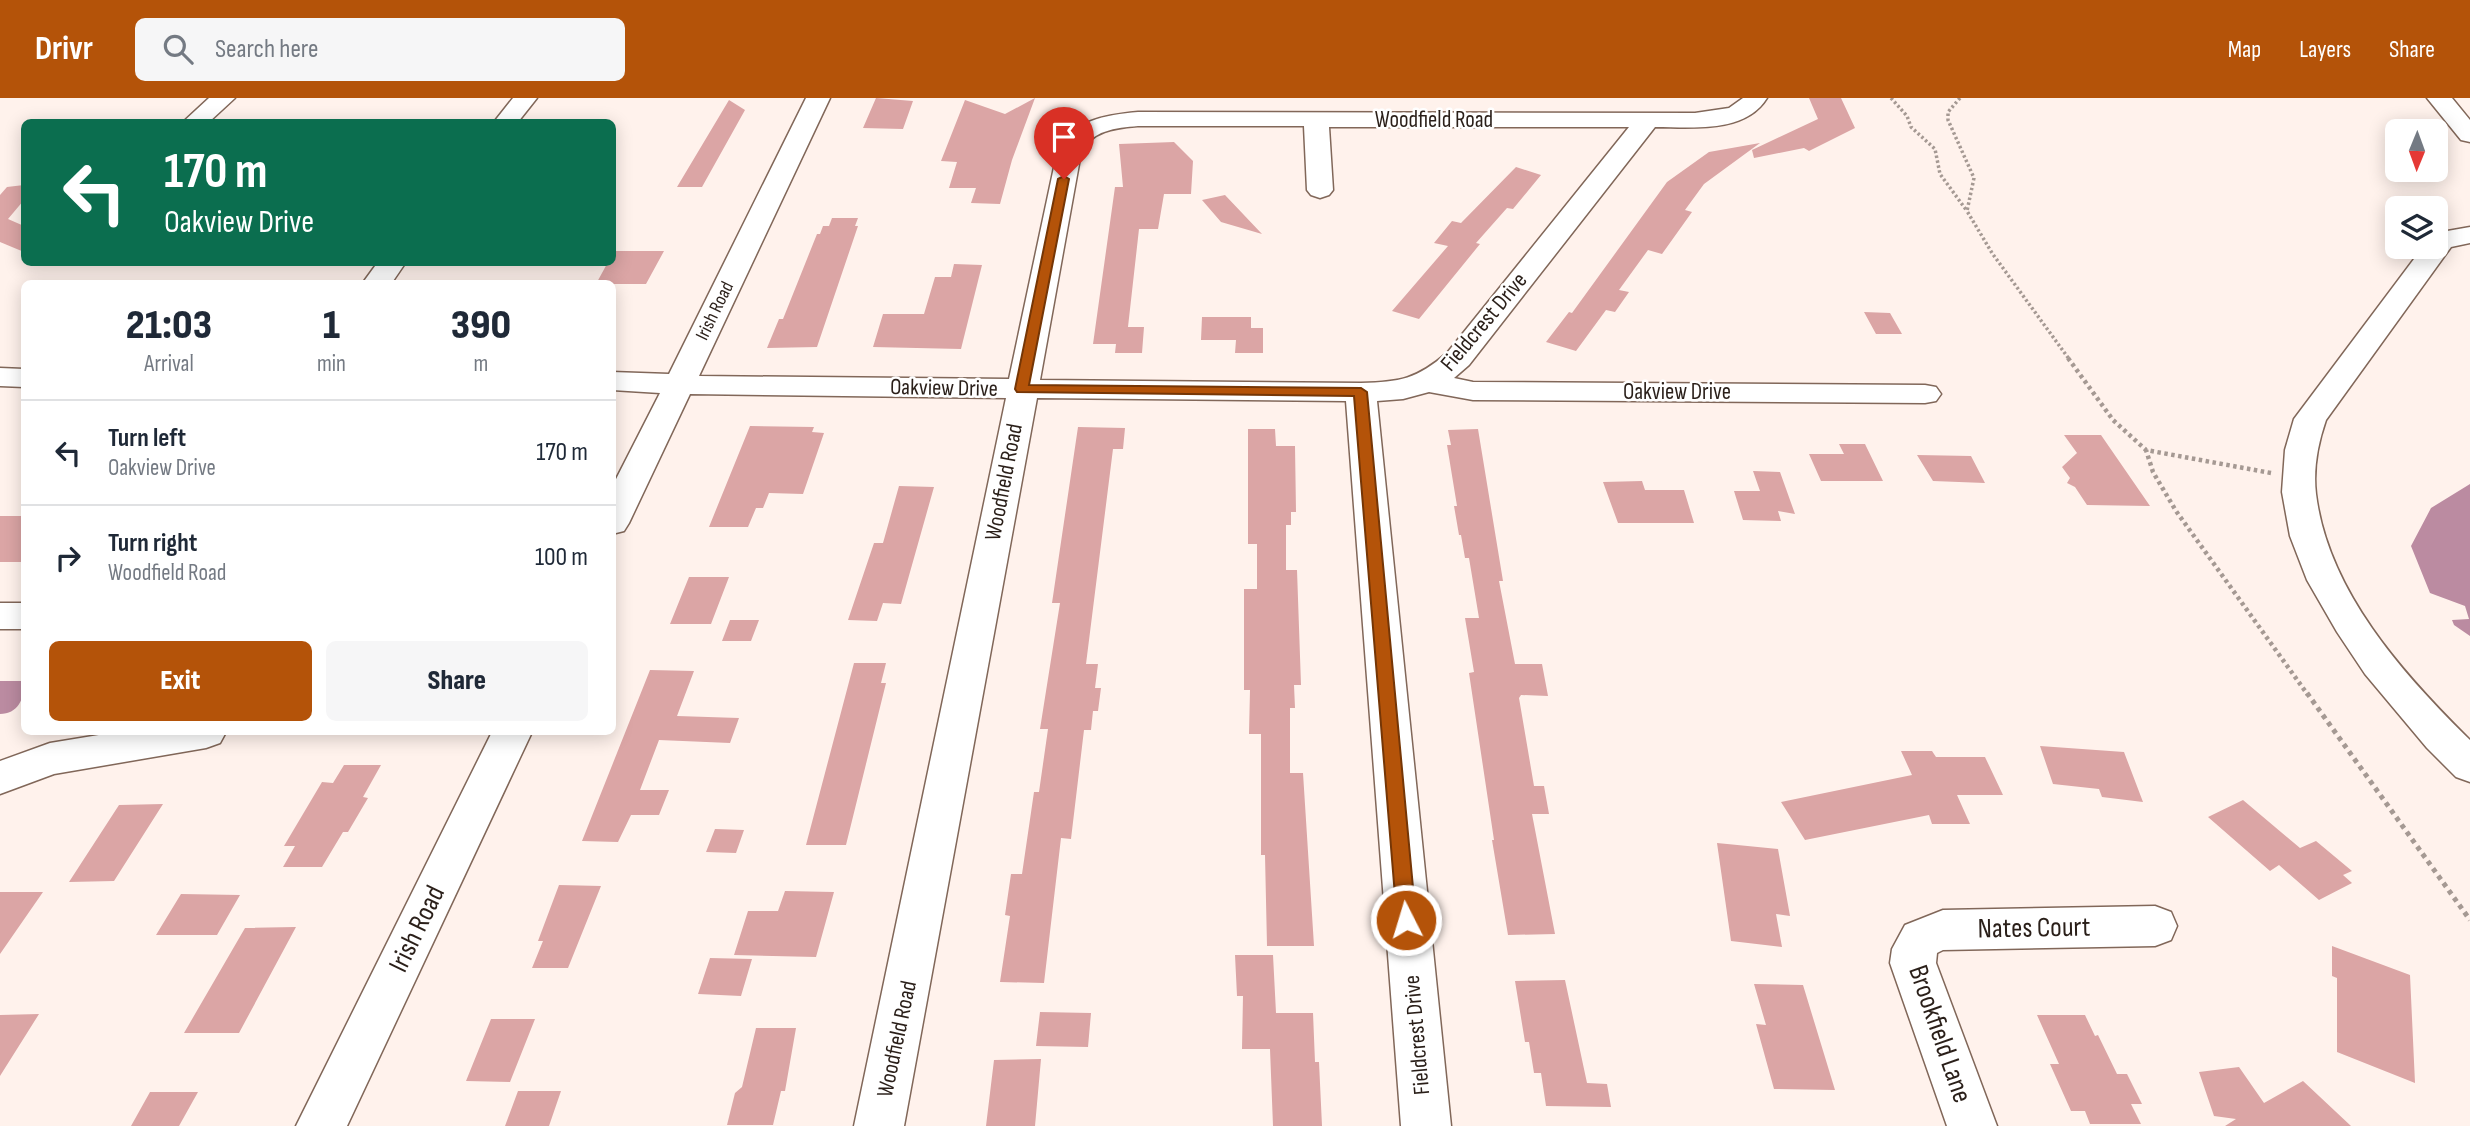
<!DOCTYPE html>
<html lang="en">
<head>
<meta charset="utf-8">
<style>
	body { margin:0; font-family:"Sofia Sans Condensed",sans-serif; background:#f6f6f7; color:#1f2937; height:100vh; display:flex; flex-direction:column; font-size:26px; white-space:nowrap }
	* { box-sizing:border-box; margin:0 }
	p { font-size:23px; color:#747a83 }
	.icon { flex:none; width:38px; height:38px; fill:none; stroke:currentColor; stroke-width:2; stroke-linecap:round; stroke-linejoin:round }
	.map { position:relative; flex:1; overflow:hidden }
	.drawer { position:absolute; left:21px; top:182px; width:595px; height:455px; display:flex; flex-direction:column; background:#fff; border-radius:10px; box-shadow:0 4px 18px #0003 }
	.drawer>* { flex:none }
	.banner { position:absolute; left:21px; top:21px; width:595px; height:147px; border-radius:10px; box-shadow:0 4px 18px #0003; background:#0b6e4f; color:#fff; overflow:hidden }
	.needle { width:46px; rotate:181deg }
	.buttons { position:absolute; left:2385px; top:21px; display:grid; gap:14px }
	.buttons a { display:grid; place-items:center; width:63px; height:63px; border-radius:10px; background:#fff; box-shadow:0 4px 18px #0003; font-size:35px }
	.pin { position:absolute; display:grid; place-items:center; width:60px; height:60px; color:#fff; margin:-72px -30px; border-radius:50% 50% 50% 0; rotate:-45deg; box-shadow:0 0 7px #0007 }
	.pin .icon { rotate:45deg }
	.me { position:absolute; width:77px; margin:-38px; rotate:355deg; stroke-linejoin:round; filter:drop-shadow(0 0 5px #0008) }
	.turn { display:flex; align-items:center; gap:24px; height:147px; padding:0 28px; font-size:32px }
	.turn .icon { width:91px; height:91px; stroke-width:2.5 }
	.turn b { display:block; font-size:49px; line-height:60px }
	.eta { display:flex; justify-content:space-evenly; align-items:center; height:119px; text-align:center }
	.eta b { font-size:42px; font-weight:800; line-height:49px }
	.cta { display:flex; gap:14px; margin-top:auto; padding:14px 28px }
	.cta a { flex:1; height:80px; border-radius:10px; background:#b45309; color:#fff; font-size:28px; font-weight:800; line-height:80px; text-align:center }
	.cta a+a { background:#f6f6f7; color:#1f2937 }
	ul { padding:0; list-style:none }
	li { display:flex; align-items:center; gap:21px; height:105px; padding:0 28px; border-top:2px solid #e0e1e3 }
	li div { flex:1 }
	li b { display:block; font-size:26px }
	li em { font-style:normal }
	header { display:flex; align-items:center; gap:42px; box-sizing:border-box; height:98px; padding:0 35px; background:#b45309; color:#fff }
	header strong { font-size:33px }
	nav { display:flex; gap:38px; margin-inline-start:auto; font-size:24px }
	.search { width:490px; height:63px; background:#f6f6f7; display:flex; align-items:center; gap:18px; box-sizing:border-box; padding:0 24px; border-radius:10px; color:#747a83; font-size:26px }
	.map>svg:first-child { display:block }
</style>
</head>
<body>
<header>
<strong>Drivr</strong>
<div class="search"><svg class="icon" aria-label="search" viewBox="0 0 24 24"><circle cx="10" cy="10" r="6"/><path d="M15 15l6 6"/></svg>Search here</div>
<nav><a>Map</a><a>Layers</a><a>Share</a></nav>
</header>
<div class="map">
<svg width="2470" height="1028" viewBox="0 0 2470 1028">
	<rect width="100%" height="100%" fill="#fff2ec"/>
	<!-- water -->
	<path fill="#bb8ba1" d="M2470,386V538L2454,527L2452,522L2469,521L2465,508L2430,495L2411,448L2431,410Z
		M0,583H24C25,599 19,616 0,616Z"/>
	<!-- building -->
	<path fill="#dba5a5" d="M876,0L913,3L903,31L863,30Z
		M1035,0L1012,62L1000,106L971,105L976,90H949L957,64L941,63L965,2L1005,16Z
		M1809,0H1841L1855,30L1809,53L1804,50L1754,60L1752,52L1818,21Z
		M729,2L745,12L702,89H677Z
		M1174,44L1193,63L1191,96H1164L1158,131H1139L1128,229H1144L1142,255H1115L1116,246H1093L1115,89H1123L1119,46Z
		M1760,45L1704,86L1685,112L1692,114L1662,156L1648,152L1619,192L1629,194L1615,214L1606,212L1576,253L1546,244L1569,214L1572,215L1667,84L1709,54Z
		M1516,69L1541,77L1513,111L1507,110L1476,145L1480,146L1419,221L1392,213L1448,148L1434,145L1452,123L1461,125Z
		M24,87V102L8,121L24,128V154L0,144V97L7,89Z
		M1225,97L1262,136L1221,124L1202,102Z
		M832,120H858L855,128H858L817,249L767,250L779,221H783L817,136H820L823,128H829Z
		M615,153H664L646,186H596L608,164H612Z
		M954,166L982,167L961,251L873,249L883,216H924L935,179H951Z
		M1864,214L1890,215L1902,236H1876Z
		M1202,219H1251V230H1263V255H1235L1236,242H1201Z
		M750,328L814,329L812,334L824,335L803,396L769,395L763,410H756L748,429H709Z
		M1078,329L1125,330L1123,351H1113L1086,566H1098L1095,590H1101L1098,613H1093L1091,632H1084L1071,741L1061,740L1044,885L1000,884L1010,818L1005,817L1011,776H1022L1034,694H1039L1048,631H1040L1060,505H1052Z
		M1248,331H1275L1276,348H1295L1296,414H1291V427H1286V472H1297L1301,587H1294L1295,610H1290V675H1303L1314,848H1267L1265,757H1261V636H1249L1250,592H1244V491H1257V446H1248Z
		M1478,331L1503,483H1499L1515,566H1542L1548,598L1521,597L1519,600L1534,688H1544L1549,716H1532L1555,836L1508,837L1492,742H1494L1469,575L1474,574L1465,520H1479L1469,460H1465L1461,437H1459L1454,408H1457L1447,347H1451L1448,332Z
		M2064,337H2101L2150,408L2087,407L2075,389L2067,385L2070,380L2062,369L2077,355Z
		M1839,346H1865L1883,383H1821L1809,356H1844Z
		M1917,357L1971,358L1985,385L1933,383Z
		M1753,373L1780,374L1795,416L1778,413L1781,423L1743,422L1734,393H1760Z
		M1642,383L1645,392H1684L1694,425H1618L1603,384Z
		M899,388L934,389L901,506L883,505L877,523L848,522L874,445H883Z
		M0,418H24V464H0Z
		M689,479H729L711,526H670Z
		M730,522H759L751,543H722Z
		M854,565H886L881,585H886L846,747H806Z
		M650,572L694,573L677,618L739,620L730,645L659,642L640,692H669L659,717H631L618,744L582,743Z
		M2040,648L2124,654L2143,704L2102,699L2099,691L2053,686Z
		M1901,653H1932L1936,659H1985L2003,697H1957L1970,726H1932L1929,717L1805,742L1781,704L1912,677Z
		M344,667H381L363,699L368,700L348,734H343L322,769H283L295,748H284L322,684L333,685Z
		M2243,702L2300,750L2316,743L2352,773L2343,777L2352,785L2319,802L2279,767L2270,773L2208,719Z
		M163,706L114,783L69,784L119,707Z
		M715,731L744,732L736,755L706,754Z
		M1717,745L1778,751L1790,818L1776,816L1782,849L1731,843Z
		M559,787L601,788L568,870H532L543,843H538Z
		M785,793L834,794L816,859L734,857L748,813H778Z
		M0,794H43L0,856Z
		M181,796L240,797L217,837H156Z
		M296,829L239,935H184L245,830Z
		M2332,848L2410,877L2415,985L2337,954V880L2332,878Z
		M1235,857H1273L1276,915H1313L1315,964H1319L1322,1028H1273L1270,951H1242L1243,898H1237Z
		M710,860L752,861L741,898L698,896Z
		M1565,882L1587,985L1607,986L1611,1009L1546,1008L1541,975H1534L1529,944H1525L1515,883Z
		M1754,886L1803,887L1835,992L1774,991L1756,926L1766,927Z
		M1040,914L1091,915L1088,949L1036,948Z
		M39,916L0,978V917Z
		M2037,917H2085L2095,938L2098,937L2117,976H2127L2142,1006H2131L2141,1026H2090L2085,1013H2071L2050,966H2059Z
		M491,921H535L510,984L466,983Z
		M756,930H796L785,993H781L773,1027H727L735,995L742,989Z
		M1041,961L1035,1028H986L994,962Z
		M2239,969L2264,1005L2303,983L2351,1028H2225L2236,1021L2214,1018L2199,974Z
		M518,993H561L549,1028H505Z
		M150,994H198L179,1028H131Z"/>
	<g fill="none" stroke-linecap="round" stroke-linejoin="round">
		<!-- minor casing -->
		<g stroke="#816759" stroke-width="3">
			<path id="minor" d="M209,0H235L209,24H183Z
				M513,0H537L518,24H494Z
				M806,0H830L699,278L1009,281L1057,55C1072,22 1105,17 1138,14L1695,15L1729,10L1743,0H1767C1745,36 1691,29 1655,29L1469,267L1454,280L1473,284L1925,287L1936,289L1941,296L1936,303L1925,305L1473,302L1429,294L1403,301L1377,303L1451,1028H1401L1346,303L1037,300L904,1028H854L1006,300L690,296L629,425L624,433L612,436V389L660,295L612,292V274L669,276ZM1138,28H1304L1307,92L1311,97L1320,100L1329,97L1333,92L1329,29H1629L1447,255C1417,281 1400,284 1361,285L1040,282L1081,55C1091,32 1116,30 1138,28Z
				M2427,0H2452L2470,22V44L2461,42Z
				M2470,129V145L2451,149L2326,322C2318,345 2313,371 2316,396C2328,493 2403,576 2470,642V684L2456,679L2427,650L2365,576L2337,534L2307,482L2290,438L2282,394L2285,352L2294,321L2423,149H2436V135Z
				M378,164H406L391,186H362Z
				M0,270L24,271V289L0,288Z
				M0,505H24V531H0Z
				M117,634H226L220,645L206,650L54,676L0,696V663L50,645Z
				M492,634H532L347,1028H296Z
				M2155,808L2171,814L2177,828L2171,842L2155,848L1943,852L1937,855L1936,865L1997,1028H1947L1890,865L1892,851L1905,827L1943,812Z"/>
		</g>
		<!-- path-far2 -->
		<path stroke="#a59993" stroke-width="3.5" stroke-dasharray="2.5 2.5" stroke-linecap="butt" d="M1891,0L1907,18L1911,29L1935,51L1940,76L1967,113
			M1960,0L1948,14V22L1974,80L1967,113L1992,155L2069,261"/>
		<!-- path-far1 -->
		<path stroke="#a59993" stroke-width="4.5" stroke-dasharray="3.5 3.5" stroke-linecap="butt" d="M2068,260L2113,322L2146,352
			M2271,375L2146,352L2153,374L2176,413L2308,597"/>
		<!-- path -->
		<path stroke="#a59993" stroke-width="5" stroke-dasharray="4.5 4.5" stroke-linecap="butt" d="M2307,595L2470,822"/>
		<!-- minor -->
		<use href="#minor" fill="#fff" fill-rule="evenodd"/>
	</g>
	<!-- route -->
	<path fill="#b45309" stroke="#753606" stroke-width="2" d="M1064,78L1069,81L1029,287L1361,290L1367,294L1416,822L1413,829L1406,831L1400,829L1397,822L1354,298L1017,294L1015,291L1058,81Z"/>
	<g text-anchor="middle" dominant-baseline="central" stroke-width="5" stroke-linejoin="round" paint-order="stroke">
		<!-- far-street labels -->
		<g font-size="19" fill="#2a1f19" stroke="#fff">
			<text transform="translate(715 213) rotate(-64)">Irish Road</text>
		</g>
		<!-- street labels -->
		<g font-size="23" fill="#2a1f19" stroke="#fff">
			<text x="1434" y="22">Woodfield Road</text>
			<text transform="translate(1484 224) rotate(-50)">Fieldcrest Drive</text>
			<text transform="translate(944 290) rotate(1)">Oakview Drive</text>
			<text x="1677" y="294">Oakview Drive</text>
			<text transform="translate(1004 384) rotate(-79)">Woodfield Road</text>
			<text transform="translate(1417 937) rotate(-95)">Fieldcrest Drive</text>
			<text transform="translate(897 941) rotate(-78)">Woodfield Road</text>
		</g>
		<!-- near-street labels -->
		<g font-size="28" fill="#2a1f19" stroke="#fff">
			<text transform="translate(2034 830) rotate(-1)">Nates Court</text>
			<text transform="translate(417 831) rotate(-64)">Irish Road</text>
			<text transform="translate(1940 936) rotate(71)">Brookfield Lane</text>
		</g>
	</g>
</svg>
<div class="buttons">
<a><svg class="needle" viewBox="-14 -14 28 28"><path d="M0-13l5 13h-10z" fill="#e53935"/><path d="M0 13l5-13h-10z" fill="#747a83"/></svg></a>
<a><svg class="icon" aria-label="layers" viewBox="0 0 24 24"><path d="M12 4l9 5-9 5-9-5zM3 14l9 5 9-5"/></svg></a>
</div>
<div class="pin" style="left:1064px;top:81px;background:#d93025"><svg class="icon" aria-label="arrive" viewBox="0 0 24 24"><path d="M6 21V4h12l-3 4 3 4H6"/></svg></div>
<svg class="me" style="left:1406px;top:822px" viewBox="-20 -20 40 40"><circle r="17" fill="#b45309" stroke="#fff" stroke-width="3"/><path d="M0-11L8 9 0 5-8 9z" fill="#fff"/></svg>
<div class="banner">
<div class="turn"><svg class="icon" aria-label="left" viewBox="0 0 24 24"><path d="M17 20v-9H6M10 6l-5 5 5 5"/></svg><div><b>170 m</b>Oakview Drive</div></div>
</div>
<section class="drawer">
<div class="eta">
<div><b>21:03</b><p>Arrival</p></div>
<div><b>1</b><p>min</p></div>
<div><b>390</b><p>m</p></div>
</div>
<ul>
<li><svg class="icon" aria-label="left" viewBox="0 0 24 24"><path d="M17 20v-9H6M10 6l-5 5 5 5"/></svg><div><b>Turn left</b><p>Oakview Drive</p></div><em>170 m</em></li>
<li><svg class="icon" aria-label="right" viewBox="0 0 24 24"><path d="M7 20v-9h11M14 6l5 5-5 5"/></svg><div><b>Turn right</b><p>Woodfield Road</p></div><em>100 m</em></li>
</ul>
<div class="cta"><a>Exit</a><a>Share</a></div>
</section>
</div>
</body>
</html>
